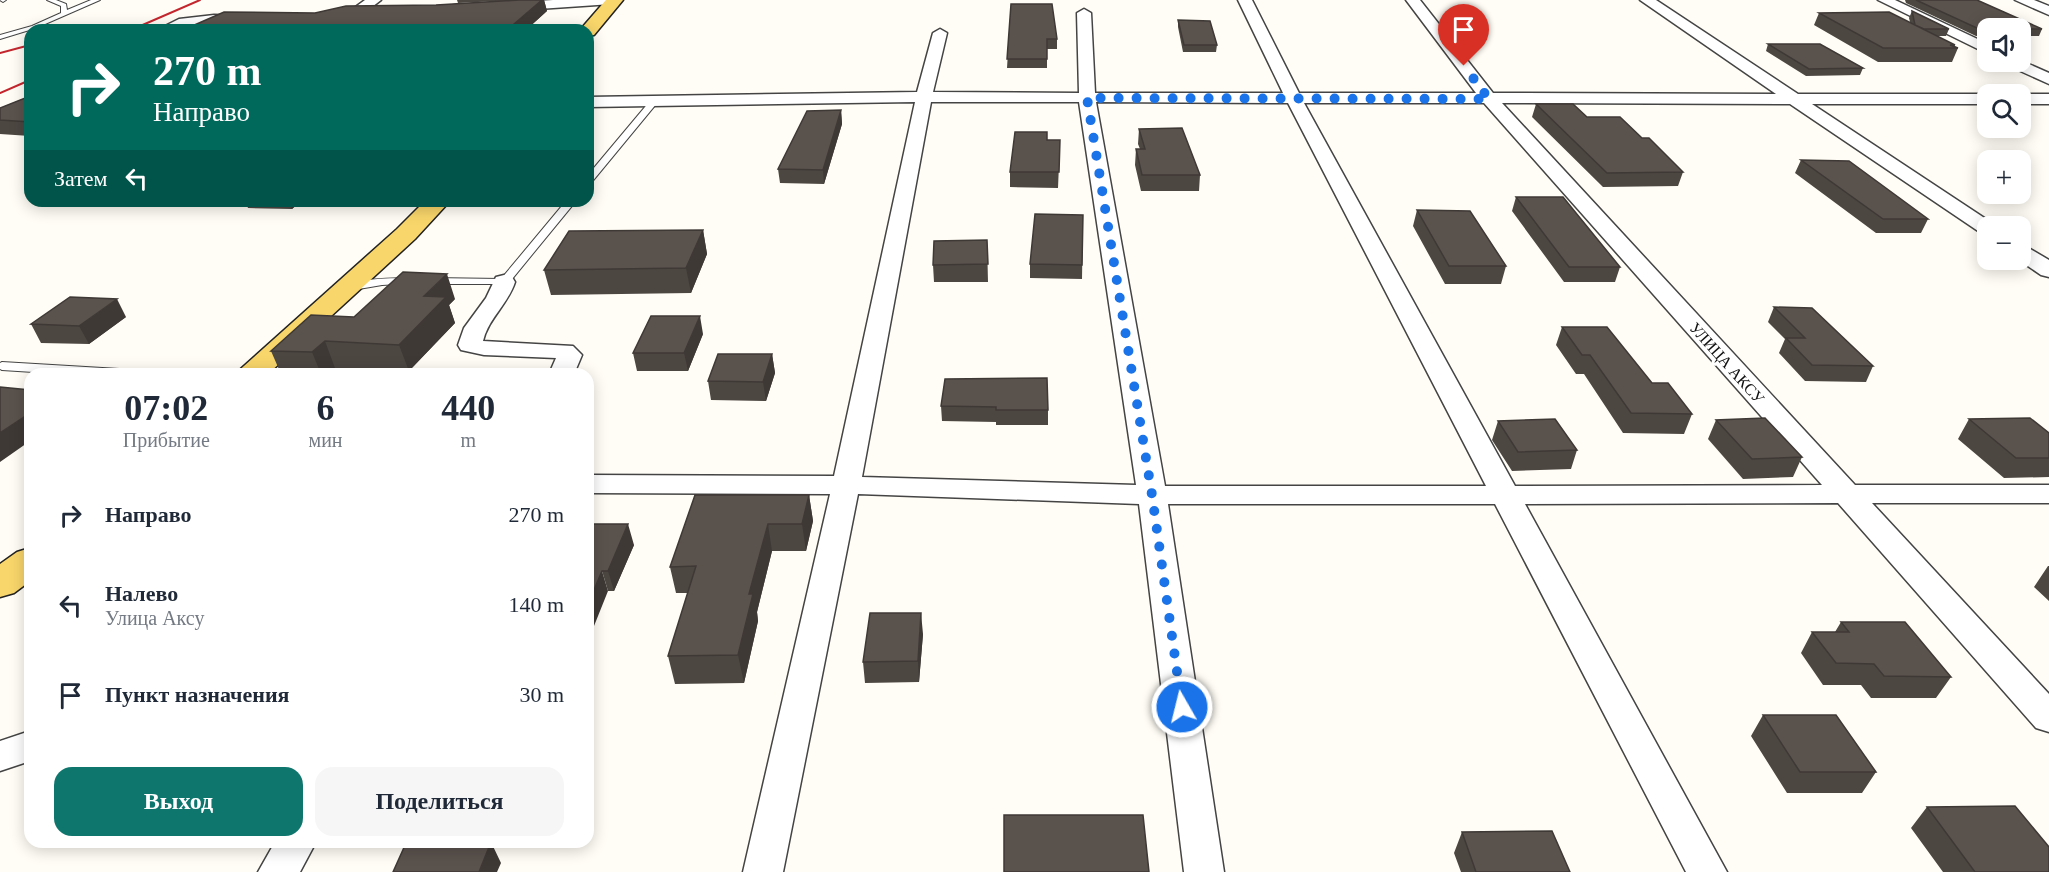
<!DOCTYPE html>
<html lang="ru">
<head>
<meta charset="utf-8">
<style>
	body { margin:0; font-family:"Times New Roman",serif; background:#f6f6f7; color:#1f2937; height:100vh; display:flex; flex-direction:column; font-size:22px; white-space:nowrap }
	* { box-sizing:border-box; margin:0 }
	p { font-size:20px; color:#747a83 }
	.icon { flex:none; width:33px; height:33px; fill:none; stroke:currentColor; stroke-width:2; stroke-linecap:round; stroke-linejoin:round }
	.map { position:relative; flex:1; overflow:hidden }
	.side { position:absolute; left:24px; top:368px; width:570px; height:480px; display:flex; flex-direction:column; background:#fff; border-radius:18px; box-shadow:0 3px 15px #0003 }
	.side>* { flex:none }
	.banner { position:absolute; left:24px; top:24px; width:570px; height:183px; border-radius:18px; box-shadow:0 3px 15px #0003; background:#00695c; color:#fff; overflow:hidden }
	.buttons { position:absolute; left:1977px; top:18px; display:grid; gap:12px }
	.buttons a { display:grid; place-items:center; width:54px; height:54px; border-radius:12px; background:#fff; box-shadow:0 3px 15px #0003; font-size:30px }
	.pin { position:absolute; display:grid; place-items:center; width:51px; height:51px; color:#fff; margin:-62px -26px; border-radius:50% 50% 50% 0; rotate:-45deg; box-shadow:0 0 6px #0007 }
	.pin .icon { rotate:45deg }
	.me { position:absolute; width:66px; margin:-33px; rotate:352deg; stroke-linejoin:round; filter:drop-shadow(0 0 4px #0008) }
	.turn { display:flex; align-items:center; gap:21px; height:126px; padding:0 30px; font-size:27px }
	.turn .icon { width:78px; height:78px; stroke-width:2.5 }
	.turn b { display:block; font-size:42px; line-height:51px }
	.then { display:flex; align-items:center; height:57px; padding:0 30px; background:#0003; gap:12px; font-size:22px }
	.eta { display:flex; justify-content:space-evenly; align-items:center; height:102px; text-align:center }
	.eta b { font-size:36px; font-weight:800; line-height:42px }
	.action { display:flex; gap:12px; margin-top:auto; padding:12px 30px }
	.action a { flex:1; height:69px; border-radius:18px; background:#0f766e; color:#fff; font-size:24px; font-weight:800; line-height:69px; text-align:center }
	.action a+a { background:#f6f6f7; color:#1f2937 }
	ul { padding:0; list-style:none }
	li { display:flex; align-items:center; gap:18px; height:90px; padding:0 30px }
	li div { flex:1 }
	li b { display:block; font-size:22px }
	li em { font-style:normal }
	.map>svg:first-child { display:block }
</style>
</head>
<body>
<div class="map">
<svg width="2049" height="872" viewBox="0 0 2049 872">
	<rect width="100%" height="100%" fill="#fffdf5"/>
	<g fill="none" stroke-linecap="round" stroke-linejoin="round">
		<!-- lane casing -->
		<g stroke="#444" stroke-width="2">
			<path id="lane" d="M0,0H6L3,2Z
				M47,0H56L66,4L67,10L91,0H100L36,28L0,39V35L32,26L61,13V6Z
				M650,101L657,103L591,183L588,184V175Z
				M566,201H576L508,284H431L425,281L431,278L501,279Z
				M412,278L418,281L416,283L382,285L347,291L341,288C354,278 395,278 412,278Z
				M2,362L136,370L142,374H65L2,370L0,369V363Z"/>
		</g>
		<!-- street casing -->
		<g stroke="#444" stroke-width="3">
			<path id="street" d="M365,0H381L372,7H384L391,11L384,15L352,14L350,11Z
				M553,0H619L612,4L509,11L502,7L509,3Z
				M1238,0H1252L1299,93H1476L1406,0H1420L1493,93L1776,94L1640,0H1656L1798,94H1990H1988V104H1812L1995,225L1996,226H1988V235L1981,233L1790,104L1502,103L1855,485H2049V503H1872L2049,694V732L2036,728L1838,503L1525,504L1727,872H1686L1495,504H1168L1224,872H1184L1139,504L858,494L783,872H743L830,494L588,493V475L834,476L915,102L588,107V97L917,92L933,33L940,29L947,33L933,92L1079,93L1077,13L1084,9L1091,13L1095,93H1283ZM931,102H1079L1136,485L862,477ZM1096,102L1288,103L1486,486H1165ZM1304,103H1484L1822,485L1515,486Z
				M1878,0H1895L1988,44V54Z
				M2015,0H2034L2049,6V15Z
				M214,15L246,16L253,20C245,28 226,23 215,23C195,23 177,30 157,30L179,19Z
				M2020,60L2049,73V84L2007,65L2004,62Z
				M2018,94H2049V104H2020V94Z
				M2020,245L2027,247L2049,260V277L2041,275L2019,260H2020Z
				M504,275L512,277L515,282C508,304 488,319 483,341L573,346L582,355L574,374H549L556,358L484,355L461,350L458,345L464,328L486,298L496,277Z
				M30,731V761L0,771V741Z
				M275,842H316L300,872H258Z"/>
		</g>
		<!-- primary casing -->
		<g stroke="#222" stroke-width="3">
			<path id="primary" d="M606,0H623L594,35L588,36V30H580Z
				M425,201H450L415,239L268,374H235L397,229Z
				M30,548V581L14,593L0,597V564L17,552Z"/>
		</g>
		<!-- lane -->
		<use href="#lane" fill="#fff" fill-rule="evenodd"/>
		<!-- street -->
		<use href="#street" fill="#fff" fill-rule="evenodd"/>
		<!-- primary -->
		<use href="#primary" fill="#f9d66b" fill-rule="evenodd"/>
		<!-- rail -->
		<path stroke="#c4262e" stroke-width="2" d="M85,30L90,29
			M131,30L200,0
			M0,53L30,45
			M0,93L30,80"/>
	</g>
	<!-- wall -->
	<path fill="#4d4742" d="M457,0H544L547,11L526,30H183L315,13L498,1L458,3Z
		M1905,0H1977L2042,29L2039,36H2020V28H1988V36H1976L1906,3Z
		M1011,4L1057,39V49H1047V68H1007Z
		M1912,11L1949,29L1946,36H1937L1955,45L1954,46L1958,48L1952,62H1878L1814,25L1819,13L1910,22L1909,18Z
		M1178,20L1217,45L1216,52H1183L1178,27Z
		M1768,44L1863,68L1860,75L1806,76L1766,51Z
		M30,96V136L0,134V108Z
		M1536,104L1587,117L1642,138L1683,172L1678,186L1603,187L1532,117Z
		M841,110L842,124L824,184L780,183L778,169Z
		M1139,129L1200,175L1199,191H1141L1135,165L1136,149H1140L1138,144Z
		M1047,132V140H1060L1058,188L1010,187V172Z
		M1801,160L1928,219L1921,233H1876L1795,173Z
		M1516,197L1620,267L1615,282H1564L1512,211Z
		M245,201H301L292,209L248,208Z
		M1417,210L1506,266L1501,284H1445L1413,226Z
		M1083,215L1082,279L1030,278V264Z
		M703,230L707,254L691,293L551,295L544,270Z
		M987,240L988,282H934L933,265Z
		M455,299L449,305L455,323L409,371L335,368L329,374H281L271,351L354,317Z
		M1774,307L1873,366L1866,382L1805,381L1779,353L1785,339L1768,322Z
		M126,317L89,344L41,343L31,324Z
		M1562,327L1652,383L1692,414L1684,434L1623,433L1584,374H1576L1556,345Z
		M703,334L688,371H637L633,353Z
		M772,354L775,373L766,401L711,400L708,381Z
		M945,379L1048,410V425H996V422L942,421L941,406Z
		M1969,419L2049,433V477L2004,478L1958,439Z
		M1716,420L1802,457L1793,477L1743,479L1708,439Z
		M1498,421L1577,450L1571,469L1512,471L1492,440Z
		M809,495L813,521L806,551H772L757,612L758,621L744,683L675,684L668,656L688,593H676L670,567Z
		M588,524L634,545L614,591H608Z
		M2048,566H2049V601L2034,587Z
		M1841,622L1951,677L1936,698H1871L1861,685H1823L1801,653L1812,632H1835Z
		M923,634L919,682L865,683L863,662Z
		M1763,715L1876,772L1862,793H1787L1751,736Z
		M1927,807L2049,872H1943L1911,828Z
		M1462,832L1570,872H1461L1454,853Z"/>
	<!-- shaded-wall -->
	<path fill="#3f3936" d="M542,0H544L547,11L526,30H507Z
		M841,110L842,124L824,184L823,170Z
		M289,201H301L292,209Z
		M703,230L707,254L691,293L686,268Z
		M447,274L455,299L449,305L455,323L409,371L399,345L424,296Z
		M117,299L126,317L89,344L79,326Z
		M700,316L703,334L688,371L684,353Z
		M325,341L335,368L329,374H321L312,352Z
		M772,354L775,373L766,401L763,382Z
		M30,413V441L0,462V433Z
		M809,495L813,521L806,551L802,524Z
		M628,524L634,545L614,591L608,571Z
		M768,524L772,551L757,612L758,621L744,683L738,655L749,594Z
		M602,571L608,591L588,641V604Z
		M921,613L923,634L919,682L918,661Z
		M491,842L501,863L497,872H479Z"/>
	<!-- building -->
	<path fill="#5a524d" stroke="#3f3936" stroke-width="1.5" d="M519,0H542L507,30H183L224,12L315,13L346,6L436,5Z
		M1916,0H1977L2042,29H2020V28L1979,29Z
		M1011,4H1052L1057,39H1047V59H1007Z
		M1912,11L1949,29H1924L1915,25Z
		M1889,12L1955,45H1950L1958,48H1883L1819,13Z
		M1178,20L1210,21L1217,45H1184Z
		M1768,44H1820L1863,68L1809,69Z
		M30,96V122L0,120V108Z
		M1536,104H1573L1587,117H1620L1642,138H1649L1683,172L1607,173Z
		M841,110L823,170L778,169L807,111Z
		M1182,128L1200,175H1142L1136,149H1145L1139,129Z
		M1015,132H1047V140H1060L1059,172H1010Z
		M1801,160L1849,161L1928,219H1883Z
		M1516,197H1563L1620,267H1569Z
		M1417,210L1470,211L1506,266H1449Z
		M1035,214L1083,215L1082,265L1030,264Z
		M703,230L686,268L544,270L569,231Z
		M987,240L988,264L933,265L934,241Z
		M403,272L447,274L424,296L446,297L399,345L325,341L312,352L271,351L311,315L354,317Z
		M70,297L117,299L79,326L31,324Z
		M1774,307L1812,308L1873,366L1812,365L1786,338H1805Z
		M651,316H700L684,353H633Z
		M1562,327H1607L1652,383H1668L1692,414L1631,413L1590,355H1582Z
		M718,354H772L763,382L708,381Z
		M1047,378L1048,410H996V407L941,406L945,379Z
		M0,387L30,390V413L0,433Z
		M1765,418L1802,457L1752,459L1716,420Z
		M2030,418L2049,433V458H2016L1969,419Z
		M1555,419L1577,450L1518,452L1498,421Z
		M695,495H809L802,524H768L749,594H753L738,655L668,656L696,566L670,567Z
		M588,524H628L608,571H602L588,604Z
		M870,613H921L918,661L863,662Z
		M1841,622H1905L1951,677L1884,676L1874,664L1836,663L1812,632H1849Z
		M1763,715H1836L1876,772H1800Z
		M2015,806L2049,847V872H1975L1927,807Z
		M1004,815H1143L1149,872H1004Z
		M1552,831L1570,872H1476L1462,832Z
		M491,842L479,872H393L406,843Z"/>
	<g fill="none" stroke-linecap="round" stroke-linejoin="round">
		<!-- route -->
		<path stroke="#1a73e8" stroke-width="10" stroke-dasharray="0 18" d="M1182,707L1152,495L1087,98L1489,99L1464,66"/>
	</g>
	<g text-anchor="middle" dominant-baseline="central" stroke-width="6" stroke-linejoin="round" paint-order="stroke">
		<!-- street labels -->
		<g font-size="16" fill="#111" stroke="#fff">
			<text transform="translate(1727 363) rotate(48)">УЛИЦА АКСУ</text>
		</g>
	</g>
</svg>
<div class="buttons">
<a><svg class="icon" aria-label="sound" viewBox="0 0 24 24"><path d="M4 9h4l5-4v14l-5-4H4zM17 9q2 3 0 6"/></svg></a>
<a><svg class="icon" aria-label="search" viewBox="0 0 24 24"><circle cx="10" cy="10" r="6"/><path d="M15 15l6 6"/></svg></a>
<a>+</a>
<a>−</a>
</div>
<div class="pin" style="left:1464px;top:66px;background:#d93025"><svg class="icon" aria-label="arrive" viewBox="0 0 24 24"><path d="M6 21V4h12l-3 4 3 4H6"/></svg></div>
<svg class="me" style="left:1182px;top:707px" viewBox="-20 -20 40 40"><circle r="17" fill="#1a73e8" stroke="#fff" stroke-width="3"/><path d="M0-11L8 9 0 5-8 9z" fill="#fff"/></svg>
<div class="banner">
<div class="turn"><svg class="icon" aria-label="right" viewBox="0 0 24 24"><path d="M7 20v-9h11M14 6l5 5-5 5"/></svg><div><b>270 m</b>Направо</div></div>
<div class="then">Затем<svg class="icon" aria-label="left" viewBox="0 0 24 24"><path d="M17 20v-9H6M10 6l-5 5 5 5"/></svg></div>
</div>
<section class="side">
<div class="eta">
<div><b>07:02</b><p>Прибытие</p></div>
<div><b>6</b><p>мин</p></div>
<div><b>440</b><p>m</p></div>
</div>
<ul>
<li><svg class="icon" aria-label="right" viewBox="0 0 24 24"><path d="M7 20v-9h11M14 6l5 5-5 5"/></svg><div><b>Направо</b></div><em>270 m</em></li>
<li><svg class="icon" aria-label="left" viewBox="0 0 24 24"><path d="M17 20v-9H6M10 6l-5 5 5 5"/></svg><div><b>Налево</b><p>Улица Аксу</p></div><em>140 m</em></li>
<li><svg class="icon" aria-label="arrive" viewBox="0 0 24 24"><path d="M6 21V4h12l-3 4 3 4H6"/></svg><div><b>Пункт назначения</b></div><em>30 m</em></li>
</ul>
<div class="action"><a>Выход</a><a>Поделиться</a></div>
</section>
</div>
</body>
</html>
